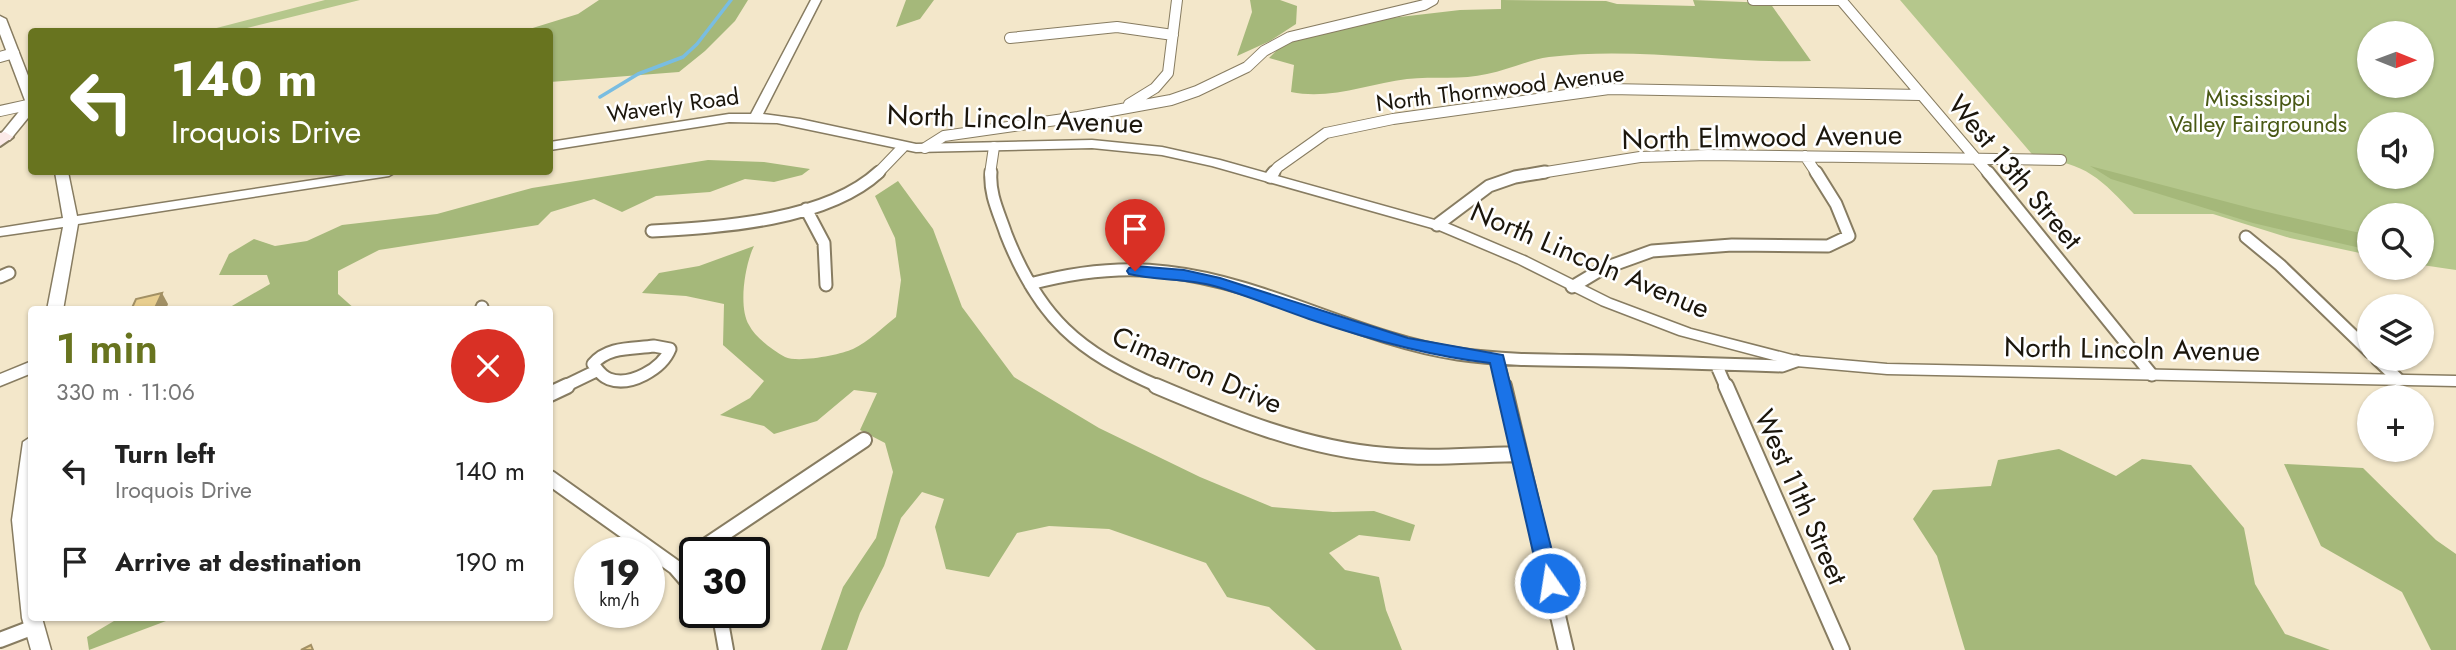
<!DOCTYPE html>
<html lang="en">
<head>
<meta charset="utf-8">
<style>
	body { margin:0; font-family:Jost,sans-serif; background:#f6f6f6; color:#222; height:100vh; display:flex; flex-direction:column; font-size:26px; white-space:nowrap }
	* { box-sizing:border-box; margin:0 }
	p { font-size:23px; color:#767676 }
	.icon { flex:none; width:38px; height:38px; fill:none; stroke:currentColor; stroke-width:2; stroke-linecap:round; stroke-linejoin:round }
	.map { position:relative; flex:1; overflow:hidden }
	.side { position:absolute; left:28px; top:306px; width:525px; height:315px; display:flex; flex-direction:column; background:#fff; border-radius:7px; box-shadow:0 2px 5px #0004 }
	.side>* { flex:none }
	.guide { position:absolute; left:28px; top:28px; width:525px; height:147px; border-radius:7px; box-shadow:0 2px 5px #0004; background:#68741f; color:#fff; overflow:hidden }
	.needle { width:46px; rotate:91deg }
	.controls { position:absolute; left:2357px; top:21px; display:grid; gap:14px }
	.controls a { display:grid; place-items:center; width:77px; height:77px; border-radius:50%; background:#fff; box-shadow:0 2px 5px #0004; font-size:35px }
	.speed { position:absolute; left:574px; top:537px; display:flex; gap:14px; font-size:35px; font-weight:700; text-align:center }
	.speed>* { display:grid; place-content:center; width:91px; height:91px; border-radius:50%; background:#fff; box-shadow:0 2px 5px #0004; line-height:1 }
	.speed small { font-size:18px; font-weight:400 }
	.speed .limit { border:4px solid #111; border-radius:10px; background:#fff; color:#111 }
	.pin { position:absolute; display:grid; place-items:center; width:60px; height:60px; color:#fff; margin:-72px -30px; border-radius:50% 50% 50% 0; rotate:-45deg; box-shadow:0 0 7px #0007 }
	.pin .icon { rotate:45deg }
	.me { position:absolute; width:77px; margin:-38px; rotate:347deg; stroke-linejoin:round; filter:drop-shadow(0 0 5px #0008) }
	.turn { display:flex; align-items:center; gap:24px; height:147px; padding:0 28px; font-size:32px }
	.turn .icon { width:91px; height:91px; stroke-width:2.5 }
	.turn b { display:block; font-size:49px; line-height:60px }
	.round { display:grid; place-items:center; flex:none; width:74px; height:74px; border-radius:37px; background:#f6f6f6 }
	.summary { display:flex; align-items:center; justify-content:space-between; height:119px; padding:0 28px }
	h1 { font-size:42px; font-weight:600; line-height:52px; color:#68741f }
	ul { padding:0; list-style:none }
	li { display:flex; align-items:center; gap:21px; height:91px; padding:0 28px }
	li div { flex:1 }
	li b { display:block; font-size:26px }
	li em { font-style:normal }
	.map>svg:first-child { display:block }
</style>
</head>
<body>
<div class="map">
<svg width="2456" height="650" viewBox="0 0 2456 650">
	<rect width="100%" height="100%" fill="#f3e7ca"/>
	<!-- green -->
	<path fill="#b5c78c" fill-rule="evenodd" d="M325,0H360L235,31H205Z
		M1900,0H2456V270L2422,265V215H2370L2369,255L2290,238L2213,214H2134C2103,181 2084,160 2037,160ZM2370,33H2422V86H2370ZM2370,124H2422V177H2370Z"/>
	<!-- forest -->
	<path fill="#a5b87a" d="M599,0H748L735,21L705,51L679,72L550,82V32L523,31L578,14Z
		M906,0H934L920,19L896,27Z
		M1250,0H1280L1297,6L1296,24L1270,41L1237,56L1252,12Z
		M1501,0L1606,1L1617,4L1695,6L1693,0L1770,3L1811,61C1724,64 1637,46 1549,57C1528,60 1508,70 1487,74C1462,80 1434,76 1407,79C1369,84 1330,100 1291,92L1294,65L1269,58L1284,43L1312,34L1391,18L1460,10L1501,9Z
		M708,160L764,162L810,169L802,175L774,182L745,179L710,192L656,196L622,212L594,199L551,212L538,225L379,250L338,271V294L356,310H225L270,284L267,275H219L229,254L254,239L275,246L307,241L342,225L437,214L532,188Z
		M2090,166L2254,209L2369,235V250L2253,223L2111,179Z
		M898,181L933,229L962,307L1014,377L1099,428L1200,477L1272,507L1333,512L1374,511L1415,525L1410,541L1359,535L1329,553L1345,570L1379,577L1386,610L1402,650H1316L1269,607L1227,597L1206,563L1109,529L1049,526L1017,533L989,577L946,569L935,527L944,499L922,492L901,518L884,566L860,613L847,650H821L843,587L876,538L893,472L885,443L860,430L877,393L854,390L817,421L774,434L764,426L720,415L750,398L764,381L723,345L724,304L686,296L642,293L659,273L699,266L754,246C745,264 738,307 749,325C755,337 772,350 785,357C798,363 840,355 853,349C868,342 883,327 896,317L901,280L895,238L875,196Z
		M2059,449L2116,476L2142,459L2191,465L2244,528L2255,584L2285,634L2330,650H1965L1937,556L1913,519L1933,490L1991,486L1998,460Z
		M2284,464L2363,468L2436,540L2456,554V650H2431L2402,592L2321,546Z
		M119,618H174L89,650L87,637Z"/>
	<g fill="none" stroke-linecap="round" stroke-linejoin="round">
		<!-- stream -->
		<path stroke="#79bde1" stroke-width="3.5" d="M600,97L638,74L683,57L697,44L731,0"/>
		<!-- minor-far2 casing -->
		<g stroke="#877c61" stroke-width="12">
			<path id="minor-far2" d="M1753,0H1841
				M1841,0L1989,174
				M1010,38L1117,27L1173,35
				M0,57L14,53
				M1129,104L1155,88L1168,73L1177,0
				M0,111L32,104
				M925,148L944,136L1078,117L1171,100L1197,91L1247,67L1264,51L1290,37L1424,5L1433,0
				M1805,156L1817,174
				M877,174L903,147
				M990,174L994,147
				M1272,174L1278,167L1326,133L1393,119L1609,89L1920,95
				M1534,174L1640,157L1708,155L2061,160"/>
		</g>
		<!-- minor-far1 casing -->
		<g stroke="#877c61" stroke-width="15">
			<path id="minor-far1" d="M991,172C989,194 999,213 1006,234C1039,318 1078,352 1160,387
				M1988,172L2152,375
				M1270,177L1274,172
				M806,209L824,243L826,285
				M1437,225L1489,186L1515,177L1545,172
				M652,231C721,227 826,221 879,172
				M2246,237L2280,265L2370,352
				M0,277L9,273
				M1030,284C1075,272 1120,266 1167,272C1267,283 1358,339 1458,354C1507,361 1557,360 1607,361C1665,362 1724,364 1782,366L1796,361
				M1572,287L1602,269L1652,251L1732,245L1828,246L1849,236L1836,204L1816,172
				M481,310L482,307
				M654,346L670,349C662,369 630,387 609,379C601,376 598,370 593,364C608,346 633,349 654,346Z
				M1497,358L1504,387
				M2377,359L2399,380
				M1716,364L1726,387
				M563,387L596,371"/>
		</g>
		<!-- minor casing -->
		<g stroke="#877c61" stroke-width="18">
			<path id="minor" d="M1156,386C1229,417 1306,449 1386,455C1431,459 1475,455 1520,454
				M1504,386L1566,650
				M1726,386L1842,650
				M550,394L567,386
				M550,478L675,567L695,590
				M695,553L864,440
				M715,612L721,622L726,650
				M0,640L34,627"/>
		</g>
		<!-- tertiary casing -->
		<g stroke="#877c61" stroke-width="3">
			<path id="tertiary" d="M811,0H821L763,114L800,119L916,144L1092,140L1162,147L1220,160L1449,224L1527,257L1611,299L1691,329L1796,356L1887,364L2456,376V386L1887,374L1796,366L1679,335L1601,305L1517,263L1439,230L1212,166L1162,155L1092,148L916,152L777,123L729,122L550,150V142L729,114H751Z
				M0,16L6,19L32,86V113L10,140H0V135L26,103L0,34Z
				M55,172H68L77,216L366,172H396L389,176L78,224L63,310H47L63,227L0,236V228L63,218Z
				M32,361V373L0,386V374Z
				M32,436V618H42L51,650H31L22,618L12,520L23,442Z"/>
		</g>
		<!-- secondary casing -->
		<g stroke="#877c61" stroke-width="4">
			<path id="secondary" d="M5,132L13,137L0,146V133Z"/>
		</g>
		<!-- minor-far2 -->
		<use href="#minor-far2" stroke="#fff" stroke-width="10"/>
		<!-- minor-far1 -->
		<use href="#minor-far1" stroke="#fff" stroke-width="11"/>
		<!-- minor -->
		<use href="#minor" stroke="#fff" stroke-width="14"/>
		<!-- tertiary -->
		<use href="#tertiary" fill="#fff" fill-rule="evenodd"/>
		<!-- secondary -->
		<use href="#secondary" fill="#fbeae8" fill-rule="evenodd"/>
	</g>
	<!-- shaded-wall -->
	<path fill="#a29064" d="M162,293L168,304L166,310H144Z"/>
	<!-- building -->
	<path fill="#e8ce8f" stroke="#a29064" stroke-width="2" d="M162,293L155,308L144,310H131L136,299Z
		M311,645L313,650H301Z"/>
	<!-- route -->
	<path fill="#1a73e8" stroke="#114b97" stroke-width="2" d="M1135,266L1184,270L1220,278L1408,338L1503,355L1560,583L1557,588L1550,590L1543,588L1540,583L1490,363C1428,356 1368,339 1309,319C1277,308 1246,295 1214,286C1186,278 1157,281 1129,274L1127,271L1129,268Z"/>
	<g text-anchor="middle" dominant-baseline="central" stroke-width="5" stroke-linejoin="round" paint-order="stroke">
		<!-- far-street labels -->
		<g font-size="23" fill="#1b160c" stroke="#fff">
			<text transform="translate(1500 88) rotate(-7)">North Thornwood Avenue</text>
			<text transform="translate(673 105) rotate(-8)">Waverly Road</text>
		</g>
		<!-- far-park labels -->
		<g font-size="23" fill="#495915" stroke="#fff">
			<text x="2258" y="98">Mississippi<tspan x="2258" dy="26">Valley Fairgrounds</tspan></text>
		</g>
		<!-- street labels -->
		<g font-size="28" fill="#1b160c" stroke="#fff">
			<text transform="translate(1015 119) rotate(2)">North Lincoln Avenue</text>
			<text transform="translate(1762 137) rotate(-1)">North Elmwood Avenue</text>
			<text transform="translate(2015 172) rotate(50)">West 13th Street</text>
			<text transform="translate(1590 260) rotate(23)">North Lincoln Avenue</text>
			<text transform="translate(2132 349) rotate(1)">North Lincoln Avenue</text>
			<text transform="translate(1197 370) rotate(23)">Cimarron Drive</text>
			<text transform="translate(1801 497) rotate(66)">West 11th Street</text>
		</g>
	</g>
</svg>
<div class="controls">
<a><svg class="needle" viewBox="-14 -14 28 28"><path d="M0-13l5 13h-10z" fill="#e53935"/><path d="M0 13l5-13h-10z" fill="#767676"/></svg></a>
<a><svg class="icon" aria-label="sound" viewBox="0 0 24 24"><path d="M4 9h4l5-4v14l-5-4H4zM17 9q2 3 0 6"/></svg></a>
<a><svg class="icon" aria-label="search" viewBox="0 0 24 24"><circle cx="10" cy="10" r="6"/><path d="M15 15l6 6"/></svg></a>
<a><svg class="icon" aria-label="layers" viewBox="0 0 24 24"><path d="M12 4l9 5-9 5-9-5zM3 14l9 5 9-5"/></svg></a>
<a>+</a>
</div>
<div class="speed"><div>19<small>km/h</small></div><div class="limit">30</div></div>
<div class="pin" style="left:1135px;top:271px;background:#d93025"><svg class="icon" aria-label="arrive" viewBox="0 0 24 24"><path d="M6 21V4h12l-3 4 3 4H6"/></svg></div>
<svg class="me" style="left:1550px;top:583px" viewBox="-20 -20 40 40"><circle r="17" fill="#1a73e8" stroke="#fff" stroke-width="3"/><path d="M0-11L8 9 0 5-8 9z" fill="#fff"/></svg>
<div class="guide">
<div class="turn"><svg class="icon" aria-label="left" viewBox="0 0 24 24"><path d="M17 20v-9H6M10 6l-5 5 5 5"/></svg><div><b>140 m</b>Iroquois Drive</div></div>
</div>
<section class="side">
<div class="summary"><div><h1>1 min</h1><p>330 m · 11:06</p></div><a class="round" style="background:#d93025;color:#fff"><svg class="icon" aria-label="close" viewBox="0 0 24 24"><path d="M6 6l12 12M18 6L6 18"/></svg></a></div>
<ul>
<li><svg class="icon" aria-label="left" viewBox="0 0 24 24"><path d="M17 20v-9H6M10 6l-5 5 5 5"/></svg><div><b>Turn left</b><p>Iroquois Drive</p></div><em>140 m</em></li>
<li><svg class="icon" aria-label="arrive" viewBox="0 0 24 24"><path d="M6 21V4h12l-3 4 3 4H6"/></svg><div><b>Arrive at destination</b></div><em>190 m</em></li>
</ul>
</section>
</div>
</body>
</html>
